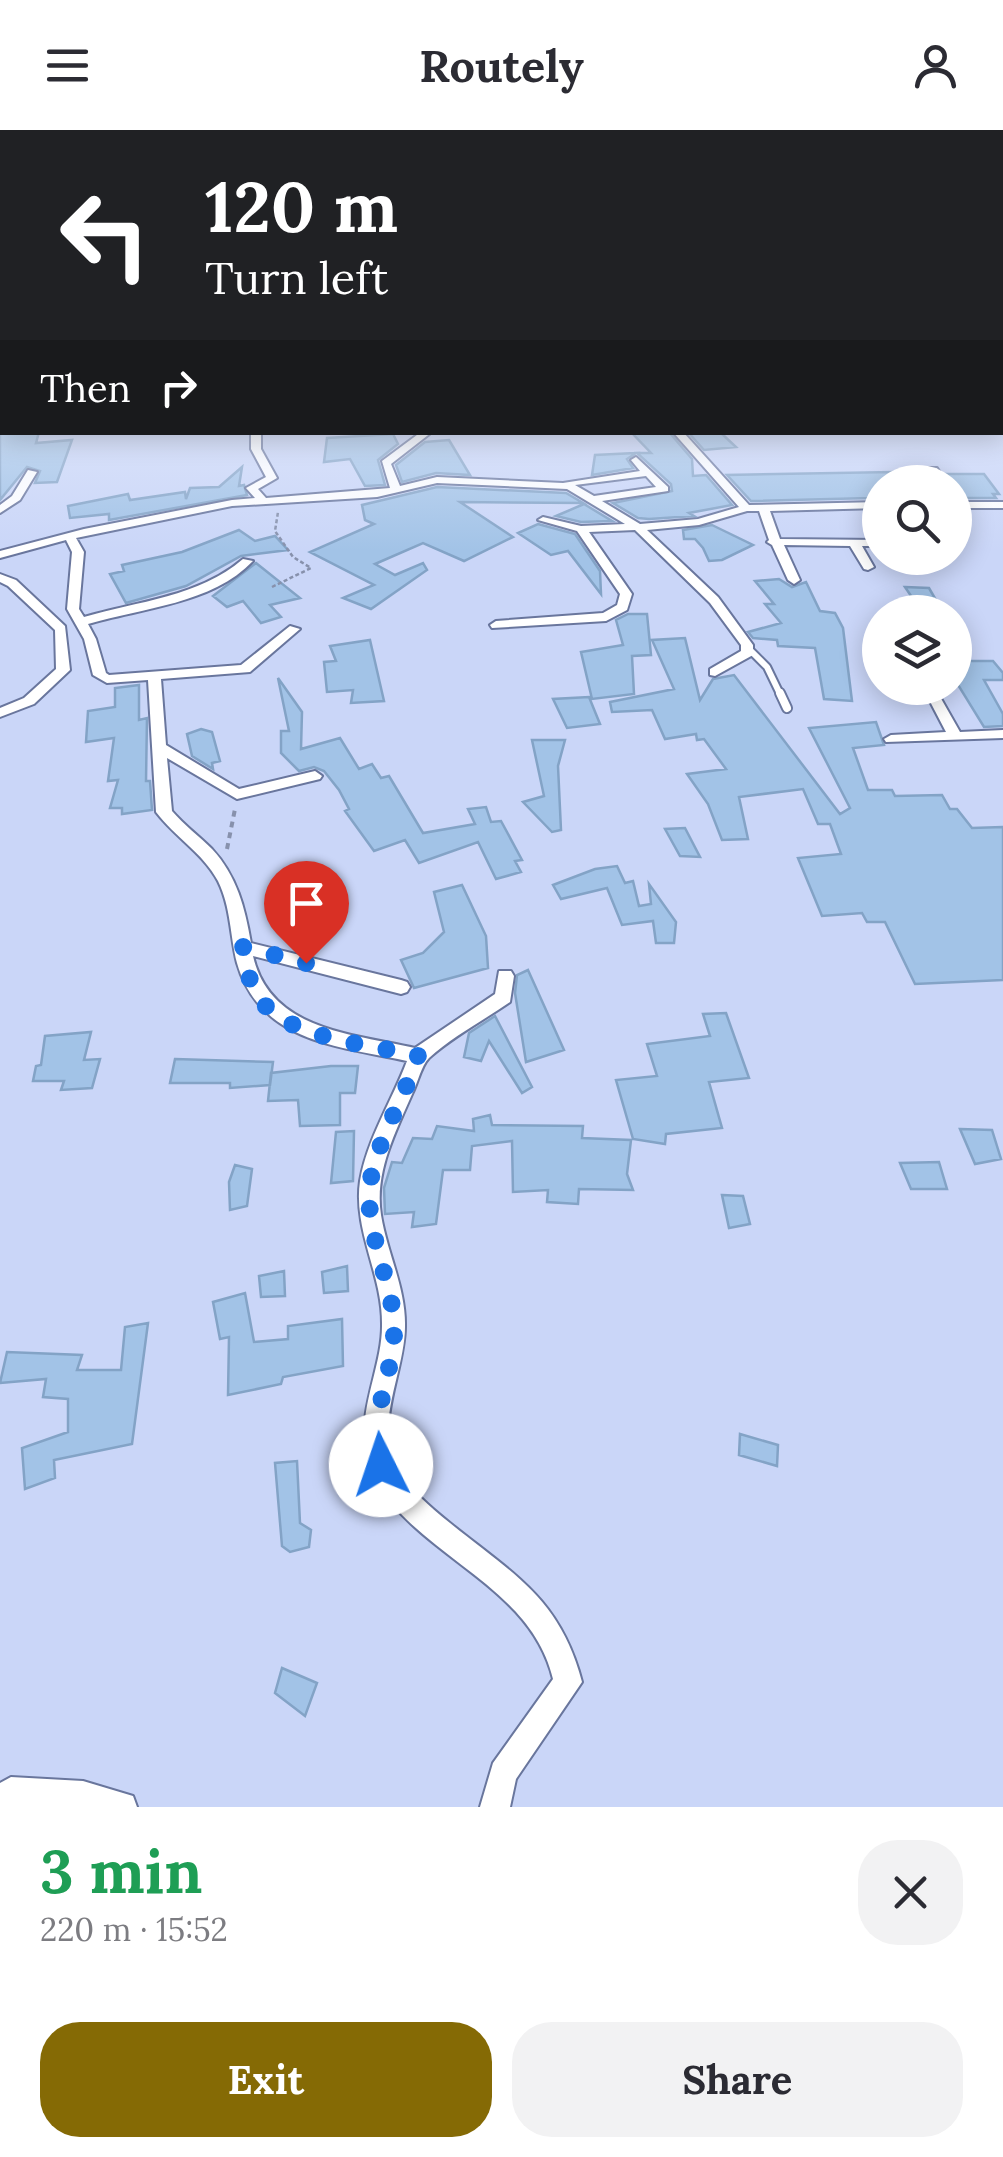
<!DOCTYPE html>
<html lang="en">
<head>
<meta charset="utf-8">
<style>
	body { margin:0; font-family:Lora,serif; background:#f2f2f3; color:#2b2b33; height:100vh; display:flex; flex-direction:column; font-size:38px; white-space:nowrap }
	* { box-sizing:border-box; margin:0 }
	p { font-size:32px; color:#7c7c81 }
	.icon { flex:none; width:55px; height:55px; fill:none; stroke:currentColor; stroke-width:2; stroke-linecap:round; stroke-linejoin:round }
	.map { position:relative; height:1677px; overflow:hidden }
	.side { display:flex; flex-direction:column; background:#fff; flex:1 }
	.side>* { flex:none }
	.top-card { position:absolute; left:0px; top:0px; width:1005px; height:305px; box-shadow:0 5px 25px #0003; background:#202124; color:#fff; overflow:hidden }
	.controls { position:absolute; left:862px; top:335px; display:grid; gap:20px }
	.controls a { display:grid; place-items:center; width:110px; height:110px; border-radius:50%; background:#fff; box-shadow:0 5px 25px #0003; font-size:50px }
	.pin { position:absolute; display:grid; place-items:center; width:85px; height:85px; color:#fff; margin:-102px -42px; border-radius:50% 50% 50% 0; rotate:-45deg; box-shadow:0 0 10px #0007 }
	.pin .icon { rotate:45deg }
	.me { position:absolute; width:110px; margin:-55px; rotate:356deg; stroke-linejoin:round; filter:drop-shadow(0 0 8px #0008) }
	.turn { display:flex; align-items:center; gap:35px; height:210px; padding:0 40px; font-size:45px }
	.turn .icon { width:130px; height:130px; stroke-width:2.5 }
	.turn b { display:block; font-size:70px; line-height:85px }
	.then { display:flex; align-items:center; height:95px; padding:0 40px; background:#0003; gap:20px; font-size:38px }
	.round { display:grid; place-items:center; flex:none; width:105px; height:105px; border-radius:40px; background:#f2f2f3 }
	.summary { display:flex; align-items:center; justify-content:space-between; height:170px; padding:0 40px }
	h1 { font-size:60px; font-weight:700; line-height:75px; color:#1e9e55 }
	.action { display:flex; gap:20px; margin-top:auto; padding:20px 40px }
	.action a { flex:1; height:115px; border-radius:40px; background:#856a05; color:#fff; font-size:40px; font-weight:700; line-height:115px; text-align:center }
	.action a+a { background:#f2f2f3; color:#2b2b33 }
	header { display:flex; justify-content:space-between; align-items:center; height:130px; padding:0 40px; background:#fff; font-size:45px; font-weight:700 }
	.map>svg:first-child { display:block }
</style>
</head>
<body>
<header><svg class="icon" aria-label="menu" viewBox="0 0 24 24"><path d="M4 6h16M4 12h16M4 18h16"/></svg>Routely<svg class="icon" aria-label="person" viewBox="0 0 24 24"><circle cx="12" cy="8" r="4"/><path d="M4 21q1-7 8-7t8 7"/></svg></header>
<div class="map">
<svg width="1003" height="1677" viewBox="0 0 1003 1677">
	<rect width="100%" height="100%" fill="#cad6f8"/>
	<!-- building -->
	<path fill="#a2c3e7" stroke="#83a3c6" stroke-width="2.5" d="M0,302H39L36,313L72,310L57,352L35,353L40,341L27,337L0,370Z
		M631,302H669L692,329L693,346L706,345L732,375L689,383L694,386L649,389L638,388L613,373L672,361L671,354L637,323H651Z
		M688,302H720L736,317L704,320Z
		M393,304L398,314L378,330L385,355L365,356L350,329L324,332L327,308Z
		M449,310L470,345L436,343L402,352L396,335L425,312Z
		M636,323L627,329L633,338L592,345L595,325Z
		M242,337L239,356L244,355L247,365L109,390V384L70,388L68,376L128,364L130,370L185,362L186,369L190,358L219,357Z
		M892,342L870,368L751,371L727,345Z
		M945,344H984L999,364H993L996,368H960L955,352H950Z
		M437,357L566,363L583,373L460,372L513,407L464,431L423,413L375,434L395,445L423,433L427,440L371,479L343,468L374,455L310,422L374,394L365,390L362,375Z
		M584,374L612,391L581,392L556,386Z
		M538,394L575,404L600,441L601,464L568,421L551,425L518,403Z
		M712,395L753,415L722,430L709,431L703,418L695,409H684L683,400Z
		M239,400L255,411L275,406L288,420L241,426L186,456L126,473L110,444L124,441L122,435L182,422Z
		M256,433L300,468L270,475L281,487L261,493L243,471L227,477L213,466Z
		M779,449L792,457L806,452L820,481L835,483L843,498L852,571L824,569L815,518L778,516L777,510L753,508L748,502L781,493L765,474H774L755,451Z
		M905,457L929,458L943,482H922Z
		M628,484H647L651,525L632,526L634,564L592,569L581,522L623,515L616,490Z
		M685,508L700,570L713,549L734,545L840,684L850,678L809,598L876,592L884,615L853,618L868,660H892L895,666L942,665L950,679H957L972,698L1003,697V850L915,854L885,792H867L862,783L822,786L798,728L841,724L830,694H818L803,659L739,667L748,709L722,710L708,674L687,644L726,639L704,609L697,610L696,604L665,609L652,580L612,582L610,572L674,559L652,510Z
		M370,510L384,571L351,573L353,560L327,562L324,532L336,531L330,516Z
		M955,531H993L1003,543V550H984L1003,584V596L984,597L955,550Z
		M278,548L302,582L301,619L340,608L359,639L372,634L381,648L389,646L423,703L475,694L468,679L486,677L491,692L501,691L522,730L515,731L521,742L496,749L478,712L419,733L405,710L374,721L345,681L349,679L339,660L324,641L314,637L299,641L281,623V601H289Z
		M139,555V590L147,588L146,651H150L152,680L122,684V678H110L118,650L108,651L114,608L86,612L88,581L115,577V558Z
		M589,567L600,594L567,598L553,569Z
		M201,599L212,602L220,631L212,633L213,639L192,626L187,604Z
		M532,610H565L558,636L561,700L552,702L523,672L544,666Z
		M685,698L700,727L680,726L665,699Z
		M617,736L625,753L633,751L639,776L651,774L649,754L676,792L674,813H656L653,791L622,795L607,758L561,769L553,755L595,739Z
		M462,755L486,806L488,838L414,858L401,830L423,823L444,802L434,762Z
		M335,765L340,788L299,797L291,774Z
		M528,840L564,920L526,932L515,863L517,845Z
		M726,883L749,948L709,952L722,998L666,1004L665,1014L633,1009L616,950L657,946L647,914L710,906L703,884Z
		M495,886L532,957L522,963L489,911L481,931L464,927L469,903Z
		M91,902L84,930L100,929L92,958L61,960L64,951H33L36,936L41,935L45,906Z
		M175,929L273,932L270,955L230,958V953H170Z
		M331,936H358L355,963H340V995L300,996L298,970L268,971L271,943Z
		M490,985L492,995L583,996L582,1008L631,1010L627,1044L633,1060L579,1059L578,1074L547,1072L548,1060L513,1062L512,1011L472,1016L470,1040H443L436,1094L412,1097L414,1082L385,1084L384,1058L392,1032L402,1033L413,1008L432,1009L437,996L474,1001L473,989Z
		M960,999L992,1000L1001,1029L975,1034Z
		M354,1001L353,1051L331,1053L336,1002Z
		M939,1032L947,1059H911L900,1033Z
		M235,1035L252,1039L247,1076L230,1080L229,1052Z
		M722,1065L743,1066L750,1094L729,1098Z
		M347,1136L348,1161L324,1163L322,1142Z
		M284,1141L285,1166L261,1167L259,1146Z
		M245,1163L254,1212L288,1209V1196L342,1189L343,1236L283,1247L281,1254L228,1265L229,1207L220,1209L213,1172Z
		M148,1193L132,1314L54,1330L55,1348L25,1359L22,1318L68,1302V1269L43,1267L46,1249L0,1253L7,1222L82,1225L77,1240H121L125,1197Z
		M740,1304L778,1315L777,1336L739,1325Z
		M297,1331L300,1393L311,1400L309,1417L290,1422L282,1416L275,1333Z
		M282,1538L317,1553L305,1586L275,1563Z"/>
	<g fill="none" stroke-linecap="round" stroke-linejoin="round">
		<!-- service-far1 casing -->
		<g stroke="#69769d" stroke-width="10">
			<path id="service-far1" d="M749,519L767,537L781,566"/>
		</g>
		<!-- service casing -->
		<g stroke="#69769d" stroke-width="12">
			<path id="service" d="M780,563L787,578"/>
		</g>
		<!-- minor casing -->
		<g stroke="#69769d" stroke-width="4">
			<path id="minor" d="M1002,188H1003V192H1002Z
				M1002,217H1003V223L1002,222Z
				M251,302H261V319L277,348L258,359L266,368L390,358L382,331L421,302H432L391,334L400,356L437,347L563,353L640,341L631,330L636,327L668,357V361L602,371L640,394L698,389L739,377L673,302H683L749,375L880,372V378L770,381L780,409L880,410V416H862L874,437L868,440L864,439L850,416L784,415L800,450L794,454L788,450L772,415L767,412L769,410L759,381H747L699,395L647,400L718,467L753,515V525L715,546L710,545V539L741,521V515L710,473L635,400L589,402L632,464L627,480L606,491L492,498L490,495L496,491L603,483L617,475L620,464L577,401L538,390L543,387L581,396L625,394L567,359L437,353L377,367L232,376L76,408L84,422L79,479L84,487C138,471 199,467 243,429L253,431C212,474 142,478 88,494L96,509L106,543L109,545L241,535L290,496L300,499L250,542L161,549L166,615L239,659L315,641L322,646L320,649L237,669L167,628L172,681C184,695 199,706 212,719C237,746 245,778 251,813L401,850L407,852L410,857L407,862L401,864L253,826C270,901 354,904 415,918L495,864L499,841H511L514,846L510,872C484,890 452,907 429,928C421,936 418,952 413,962C396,1001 374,1042 381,1085C387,1123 406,1158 405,1197C405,1241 373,1296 397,1338C410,1360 430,1377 450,1393C513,1444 560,1468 582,1552L516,1649L510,1677H480L493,1633L553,1549C533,1465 444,1435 392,1374C379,1359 369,1339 366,1320C358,1277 383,1235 382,1193C382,1144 353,1100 360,1051C367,1009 392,971 407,931C339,916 260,913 237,833C230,806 231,777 218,751C203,723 175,707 156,682L148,550L107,553L93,545L84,509L67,479L72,422L66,410L0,428V421L84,399L232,370L255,368L246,358L266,347L251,319ZM646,346L656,357L594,366L575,355Z
				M929,338H937L946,352H936L928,340Z
				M28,340L37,342L20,370L0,383V375L12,366Z
				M955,372H1003V378H955Z
				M0,444L16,450L65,496L70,540L34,574L0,587V578L24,568L56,539L55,500L8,456L0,452Z
				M923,558H935L960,602L1003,600V608L886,612L884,609L891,605L946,602Z
				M11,1647L83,1651L133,1666L137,1677H0V1653Z"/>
		</g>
		<!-- path-far1 -->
		<path stroke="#8791ac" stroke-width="2.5" stroke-dasharray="4 2.5" stroke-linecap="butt" d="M272,457L311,438L293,427L275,401L278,382"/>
		<!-- path -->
		<path stroke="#8791ac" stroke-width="4" stroke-dasharray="6 5" stroke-linecap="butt" d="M227,719L235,679"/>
		<!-- service-far1 -->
		<use href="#service-far1" stroke="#fff" stroke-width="6"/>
		<!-- service -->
		<use href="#service" stroke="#fff" stroke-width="8"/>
		<!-- minor -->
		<use href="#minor" fill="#fff" fill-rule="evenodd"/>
	</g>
	<!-- sky -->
	<linearGradient id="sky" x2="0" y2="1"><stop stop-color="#73bee4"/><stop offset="0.44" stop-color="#e7edfc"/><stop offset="1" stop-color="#e7edfc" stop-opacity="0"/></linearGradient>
	<rect width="1003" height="421" fill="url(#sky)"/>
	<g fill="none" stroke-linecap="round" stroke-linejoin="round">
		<!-- route -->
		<path stroke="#1a73e8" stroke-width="18" stroke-dasharray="0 32.4" d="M306,833L243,817C246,829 247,843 252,855C273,910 369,913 418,926C405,966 379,1007 371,1048C362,1095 390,1145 394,1191C397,1241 366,1285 381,1335"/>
	</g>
</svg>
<div class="controls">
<a><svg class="icon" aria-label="search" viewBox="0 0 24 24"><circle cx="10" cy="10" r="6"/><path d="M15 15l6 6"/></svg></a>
<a><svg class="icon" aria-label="layers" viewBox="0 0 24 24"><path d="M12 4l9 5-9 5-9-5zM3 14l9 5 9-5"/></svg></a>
</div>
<div class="pin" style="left:306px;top:833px;background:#d93025"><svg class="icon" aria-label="arrive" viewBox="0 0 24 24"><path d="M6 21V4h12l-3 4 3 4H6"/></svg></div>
<svg class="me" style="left:381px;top:1335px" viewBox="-20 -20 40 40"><circle r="19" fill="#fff"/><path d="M0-13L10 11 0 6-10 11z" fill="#1a73e8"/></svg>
<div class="top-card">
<div class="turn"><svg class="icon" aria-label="left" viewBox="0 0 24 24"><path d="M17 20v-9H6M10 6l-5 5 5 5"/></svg><div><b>120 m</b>Turn left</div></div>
<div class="then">Then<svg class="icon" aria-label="right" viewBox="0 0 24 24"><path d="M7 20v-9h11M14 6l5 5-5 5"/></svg></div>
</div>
</div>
<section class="side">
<div class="summary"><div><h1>3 min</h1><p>220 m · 15:52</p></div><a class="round"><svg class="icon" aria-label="close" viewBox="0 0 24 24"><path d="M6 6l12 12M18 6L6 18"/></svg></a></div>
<div class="action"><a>Exit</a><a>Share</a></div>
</section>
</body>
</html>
